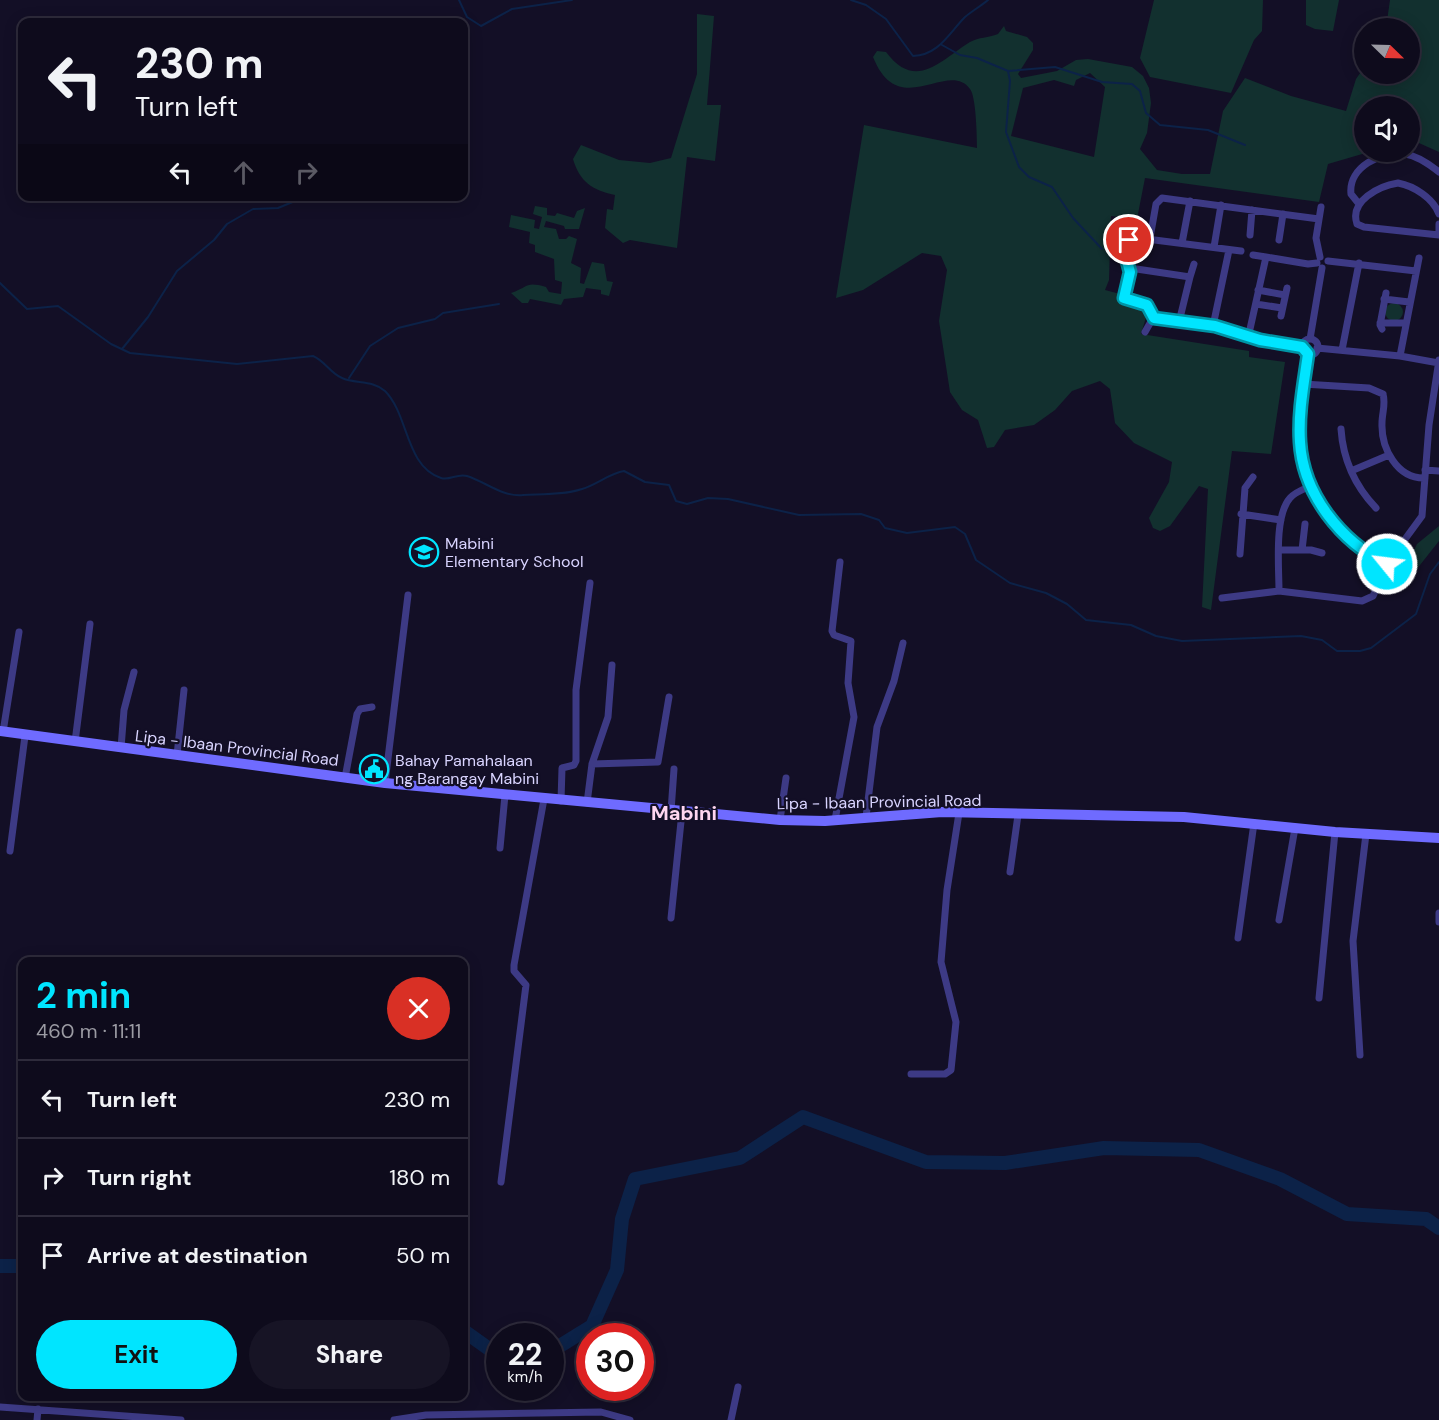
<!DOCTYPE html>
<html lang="en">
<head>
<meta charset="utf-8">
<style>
	body { margin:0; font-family:"DM Sans",sans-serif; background:#171425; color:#f1f3f6; height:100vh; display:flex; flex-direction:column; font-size:22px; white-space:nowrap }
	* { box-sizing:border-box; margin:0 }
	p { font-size:20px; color:#9b9ba3 }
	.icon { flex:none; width:33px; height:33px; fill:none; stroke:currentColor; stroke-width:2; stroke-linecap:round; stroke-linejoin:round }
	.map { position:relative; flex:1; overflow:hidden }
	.side { position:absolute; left:18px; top:957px; width:450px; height:444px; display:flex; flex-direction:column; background:#0e0b1c; border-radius:12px; box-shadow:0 3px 15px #0003,0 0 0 2px #2e2b3b }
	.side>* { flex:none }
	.guide { position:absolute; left:18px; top:18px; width:450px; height:183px; border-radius:12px; box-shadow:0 3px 15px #0003,0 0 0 2px #2e2b3b; background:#0e0b1c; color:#f1f3f6; overflow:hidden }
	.needle { width:39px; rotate:113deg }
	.controls { position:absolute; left:1354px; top:18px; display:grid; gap:12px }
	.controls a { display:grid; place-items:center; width:66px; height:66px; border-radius:50%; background:#0e0b1c; box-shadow:0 3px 15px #0003,0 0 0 2px #2e2b3b; font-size:30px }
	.speed { position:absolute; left:486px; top:1323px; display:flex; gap:12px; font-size:30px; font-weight:700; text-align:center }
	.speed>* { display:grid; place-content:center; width:78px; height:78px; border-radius:50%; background:#0e0b1c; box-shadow:0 3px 15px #0003,0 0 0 2px #2e2b3b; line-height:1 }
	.speed small { font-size:15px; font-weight:400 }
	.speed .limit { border:9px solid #d22; background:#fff; color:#111 }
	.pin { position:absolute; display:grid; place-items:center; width:51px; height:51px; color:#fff; margin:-26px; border:3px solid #fff; border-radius:50%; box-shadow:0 2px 6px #0007 }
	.me { position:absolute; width:66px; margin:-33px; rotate:299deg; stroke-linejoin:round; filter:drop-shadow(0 0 4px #0008) }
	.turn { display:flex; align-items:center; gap:21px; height:126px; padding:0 18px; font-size:27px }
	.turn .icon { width:78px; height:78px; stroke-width:2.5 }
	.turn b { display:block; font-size:42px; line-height:51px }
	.lanes { display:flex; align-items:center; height:57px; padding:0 18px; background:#0003; justify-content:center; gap:30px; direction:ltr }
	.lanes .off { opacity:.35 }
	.round { display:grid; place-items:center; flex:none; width:63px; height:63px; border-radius:32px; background:#171425 }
	.summary { display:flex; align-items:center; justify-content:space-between; height:102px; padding:0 18px }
	h1 { font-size:36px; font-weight:700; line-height:45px; color:#00e5ff }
	.button { display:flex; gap:12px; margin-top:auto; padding:12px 18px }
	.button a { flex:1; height:69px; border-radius:36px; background:#00e5ff; color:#111; font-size:24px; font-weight:700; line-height:69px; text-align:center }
	.button a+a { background:#171425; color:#f1f3f6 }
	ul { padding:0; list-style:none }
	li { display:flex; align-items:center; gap:18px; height:78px; padding:0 18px; border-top:2px solid #2e2b3b }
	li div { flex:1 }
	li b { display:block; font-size:22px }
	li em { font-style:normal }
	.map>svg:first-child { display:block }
</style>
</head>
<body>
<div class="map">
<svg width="1439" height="1420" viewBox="0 0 1439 1420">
	<rect width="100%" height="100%" fill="#130f26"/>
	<!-- green -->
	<path fill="#12302f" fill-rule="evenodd" d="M1154,0H1263L1262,31L1254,40L1231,93L1150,77L1140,58Z
		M1306,0H1339L1333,31L1315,29L1306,25Z
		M1390,0H1439V152L1410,139V106H1365V152H1369L1328,164L1319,202L1145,178L1137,219L1111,216L1109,280L1105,290L1120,294V305C1131,306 1141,305 1147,314L1141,334L1249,351V357L1285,362L1271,454L1232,451L1211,610L1202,607L1208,489L1199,486L1170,526L1160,531L1153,528L1149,518L1169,482L1172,462L1134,443L1115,423L1110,389L1100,381L1072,391L1055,410L1034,425L1005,430L994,447L987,448L978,420L962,410L950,392L939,321L947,270L941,256L922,253L863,290L836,298L864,125L977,148C977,137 976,96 970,89C948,59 899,122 873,57L877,51L886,52C916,92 941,60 970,42C979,37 988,38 998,34L1004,26L1006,31L1027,37L1033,43V50L1018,74L1021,78L1057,71L1076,60L1088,59L1132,67L1143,76L1149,88L1151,103L1147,133L1140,149L1157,170L1182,174H1210L1223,111L1245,78L1291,96L1346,111L1356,79L1365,66V74H1410V28H1386ZM1090,73L1105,87L1094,157L1011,136L1023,88L1054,80L1074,86L1076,80Z
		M697,14L714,16L707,105H721L715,161L687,157L677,248L630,240L623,243L605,228L607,209L613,210L615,195C592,190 580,182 573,159L581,145L619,160L650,163L671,158L697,74Z
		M535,206L547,208V215L555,216L557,213L574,218L577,211L585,208L579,229H565L564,226L546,221L544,227L556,229L559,239H566L569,236L577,239L571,263L581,268L580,283L584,284L592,262L604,264L607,281L613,282L609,296L601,294V290L586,288L583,297L564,299L561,305L530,299L528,303H522L511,293C529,287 525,281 546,287L549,292L561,294L562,282L555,280L554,259L535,252V245L529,243L530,232L509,227L511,215L535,220L534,228L539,229L542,217L533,214Z
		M1385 312a9 9 0 1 1 18 0a9 9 0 1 1-18 0Z
		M1439,526V541L1401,589L1397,586L1417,544Z"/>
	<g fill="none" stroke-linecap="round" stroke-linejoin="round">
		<!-- stream -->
		<path stroke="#0c2248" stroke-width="2" d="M459,0L467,17L481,26L512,9L572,0
			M851,0L866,5L886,19L913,56C939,55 949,33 965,17C972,11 981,6 988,0
			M942,45L960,55L977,58L1008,71L1055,67L1102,82L1132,84L1140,91L1146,113L1160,125L1208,130L1245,145
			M1008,71L1010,81L1006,132L1019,167L1029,177L1052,187L1073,218L1102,249
			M0,283L27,309L58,306L111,344L130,353L237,364L313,356C325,361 330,373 342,378C355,384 373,380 385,391C409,415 405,466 441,478C450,481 457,473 467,476C486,482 502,497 523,495C542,494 564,495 582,489C596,485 610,473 624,471L645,482L669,485L676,501L687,504L708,498L728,499L799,515L861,514L879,520L885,528L907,533L955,527L965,534L976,560L1010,583L1046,593L1067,604L1086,620L1131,625L1156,636L1182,641L1301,636L1322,640L1337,651H1360L1371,648L1416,614L1430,574L1439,562
			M122,349L148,317L177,271L214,240L227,224L253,209L278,208L295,201L314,196
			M349,378L370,346L398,328L435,319L443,313L499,304"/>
		<!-- river -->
		<path stroke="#0c2248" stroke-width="14" d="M0,1266H22
			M464,1331L492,1351L500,1352
			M550,1352L592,1326L617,1270L622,1219L635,1179L740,1158L803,1117L926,1162L1005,1163L1104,1148L1199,1150L1280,1179L1347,1214L1426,1219L1439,1228"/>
		<!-- minor -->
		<path stroke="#3d3a85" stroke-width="7" d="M1359,204L1351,194C1348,167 1381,151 1405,154C1418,156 1429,164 1439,172
			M1439,214C1433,198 1414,186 1398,183C1379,186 1349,201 1357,224L1364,227L1439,235
			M1439,224V232
			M1250,235L1252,210
			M1150,238L1156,204L1162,198L1319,219
			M1279,240L1283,214
			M1182,243L1190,201
			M1214,247L1221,205
			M1229,250L1213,326L1252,339L1302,347
			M1253,255L1266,257
			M1320,257L1316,238L1321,207
			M1328,261L1416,271
			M1130,268L1190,277L1179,322
			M1190,277L1194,264
			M1258,290L1285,295
			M1384,299L1409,302
			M1256,304L1282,308
			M1281,316L1287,288
			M1153,318L1147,305L1124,298L1130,272L1127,261L1131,237L1241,251
			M1153,318L1213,326
			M1380,323H1405
			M1382,329L1380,325L1386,293
			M1145,332L1153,318
			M1248,338L1266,257L1308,264L1317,263
			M1310,339L1322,268
			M1302 347a8 8 0 1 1 16 0a8 8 0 1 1-16 0Z
			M1317,348L1400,356L1439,363
			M1342,350L1359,263
			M1308,354C1304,383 1297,412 1300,442C1304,494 1340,542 1387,564
			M1400,356L1419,258
			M1303,384L1369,388L1383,394
			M1383,394C1386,404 1382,413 1382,423C1381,448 1397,479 1425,478
			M1341,429C1343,459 1355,486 1376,508
			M1425,470L1439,471
			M1351,471L1389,455
			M1241,514L1281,520
			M1280,550H1311L1322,553
			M1302,550L1305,524
			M1240,554L1245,488L1253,477
			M1279,591C1279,567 1274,516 1290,498C1295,492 1304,489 1311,486
			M1222,598L1279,591L1362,601L1373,596L1389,561L1422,516L1429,425L1439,360
			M3,732L19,632
			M75,742L90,624
			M121,748L124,710L134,672
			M177,755L184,690
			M592,764L608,717L612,665
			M345,778L357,714L360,709L372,707
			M385,783L408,595
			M561,801L562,768L574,765L576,761V690L590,583
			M587,803L592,764L658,762L669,697
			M671,811L674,769
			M866,817L877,727L894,681L903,643
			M780,820L786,778
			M835,820L854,717L848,683L851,641L834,635L832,631L840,562
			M500,848L505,795
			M10,851L25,736
			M1010,872L1018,815
			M1439,913V922
			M671,918L682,812
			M1279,920L1295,828
			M1238,938L1254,823
			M1319,998L1335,832
			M1360,1055L1353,941L1366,834
			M911,1074H945L951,1070L956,1022L941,962L947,890L959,813
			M501,1182L526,985L514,971V965L544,799
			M0,1407L181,1420
			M37,1420L38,1409
			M394,1420L426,1415L601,1412L630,1420
			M731,1420L738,1387"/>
		<!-- secondary -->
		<path stroke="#6f6bff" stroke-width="10" d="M0,731L385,783L780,820L825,821L942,812L1184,817L1335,832L1439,838"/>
	</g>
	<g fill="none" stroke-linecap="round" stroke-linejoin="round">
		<!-- route casing -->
		<g stroke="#0095a6" stroke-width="15">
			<path id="route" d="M1129,240L1127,261L1130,272L1124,298L1147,305L1154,318L1215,326L1260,340L1302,347L1308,354C1304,383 1298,412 1300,442C1303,494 1341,542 1387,564"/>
		</g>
		<!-- route -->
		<use href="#route" stroke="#00e5ff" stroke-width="10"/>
	</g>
	<!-- icons -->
	<defs>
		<g id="school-ring" transform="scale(1.5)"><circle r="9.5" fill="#130f26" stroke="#00e5ff" stroke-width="1.5"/><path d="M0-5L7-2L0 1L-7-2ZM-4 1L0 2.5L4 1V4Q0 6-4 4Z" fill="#00e5ff"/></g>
		<g id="civic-ring" transform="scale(1.5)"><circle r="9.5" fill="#130f26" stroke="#00e5ff" stroke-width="1.5"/><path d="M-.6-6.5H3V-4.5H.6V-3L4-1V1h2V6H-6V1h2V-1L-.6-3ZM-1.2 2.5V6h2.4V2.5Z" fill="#00e5ff"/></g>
	</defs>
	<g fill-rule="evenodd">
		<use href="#school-ring" x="424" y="552"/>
		<use href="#civic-ring" x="374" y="769"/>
	</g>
	<g text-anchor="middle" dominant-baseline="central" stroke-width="4.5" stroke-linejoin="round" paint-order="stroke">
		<!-- poi labels -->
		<g font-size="16" fill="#d9d4ff" stroke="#130f26" text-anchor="start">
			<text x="445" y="543">Mabini<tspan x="445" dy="18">Elementary School</tspan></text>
			<text x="395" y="760">Bahay Pamahalaan<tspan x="395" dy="18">ng Barangay Mabini</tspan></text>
		</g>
		<!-- street labels -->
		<g font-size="16" fill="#d9d4ff" stroke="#130f26">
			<text transform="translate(237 748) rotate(7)">Lipa - Ibaan Provincial Road</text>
			<text transform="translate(879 802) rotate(-1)">Lipa - Ibaan Provincial Road</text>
		</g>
		<!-- quarter labels -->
		<g font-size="20" font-weight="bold" fill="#ffd6f0" stroke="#130f26">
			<text x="684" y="813">Mabini</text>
		</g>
	</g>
</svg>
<div class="controls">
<a><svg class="needle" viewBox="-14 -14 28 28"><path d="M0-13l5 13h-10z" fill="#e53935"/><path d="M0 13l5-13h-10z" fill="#9b9ba3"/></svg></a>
<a><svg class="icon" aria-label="sound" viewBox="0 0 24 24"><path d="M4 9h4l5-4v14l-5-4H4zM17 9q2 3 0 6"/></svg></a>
</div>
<div class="speed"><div>22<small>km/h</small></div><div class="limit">30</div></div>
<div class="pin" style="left:1129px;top:240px;background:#d93025"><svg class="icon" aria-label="arrive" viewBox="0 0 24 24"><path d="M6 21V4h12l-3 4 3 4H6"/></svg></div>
<svg class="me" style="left:1387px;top:564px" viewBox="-20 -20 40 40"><circle r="17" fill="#00e5ff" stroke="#fff" stroke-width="3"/><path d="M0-11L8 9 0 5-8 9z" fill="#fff"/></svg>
<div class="guide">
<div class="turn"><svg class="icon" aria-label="left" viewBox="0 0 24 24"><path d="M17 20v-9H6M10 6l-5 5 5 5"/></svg><div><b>230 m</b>Turn left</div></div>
<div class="lanes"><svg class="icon" aria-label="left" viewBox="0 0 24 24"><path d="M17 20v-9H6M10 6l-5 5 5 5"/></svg><svg class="icon off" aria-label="ahead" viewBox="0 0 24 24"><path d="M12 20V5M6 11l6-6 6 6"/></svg><svg class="icon off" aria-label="right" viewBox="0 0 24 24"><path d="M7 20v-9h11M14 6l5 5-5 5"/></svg></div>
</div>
<section class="side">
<div class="summary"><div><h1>2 min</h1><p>460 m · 11:11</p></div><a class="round" style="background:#d93025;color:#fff"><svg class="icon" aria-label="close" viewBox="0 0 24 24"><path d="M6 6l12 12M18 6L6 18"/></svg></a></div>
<ul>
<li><svg class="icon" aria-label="left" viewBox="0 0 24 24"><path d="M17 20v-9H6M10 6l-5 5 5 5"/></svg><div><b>Turn left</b></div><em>230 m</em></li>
<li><svg class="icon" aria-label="right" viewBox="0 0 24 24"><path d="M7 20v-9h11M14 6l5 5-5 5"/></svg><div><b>Turn right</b></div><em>180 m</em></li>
<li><svg class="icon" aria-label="arrive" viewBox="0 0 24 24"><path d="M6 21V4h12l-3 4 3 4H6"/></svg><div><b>Arrive at destination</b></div><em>50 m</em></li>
</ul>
<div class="button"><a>Exit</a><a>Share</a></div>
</section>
</div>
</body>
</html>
